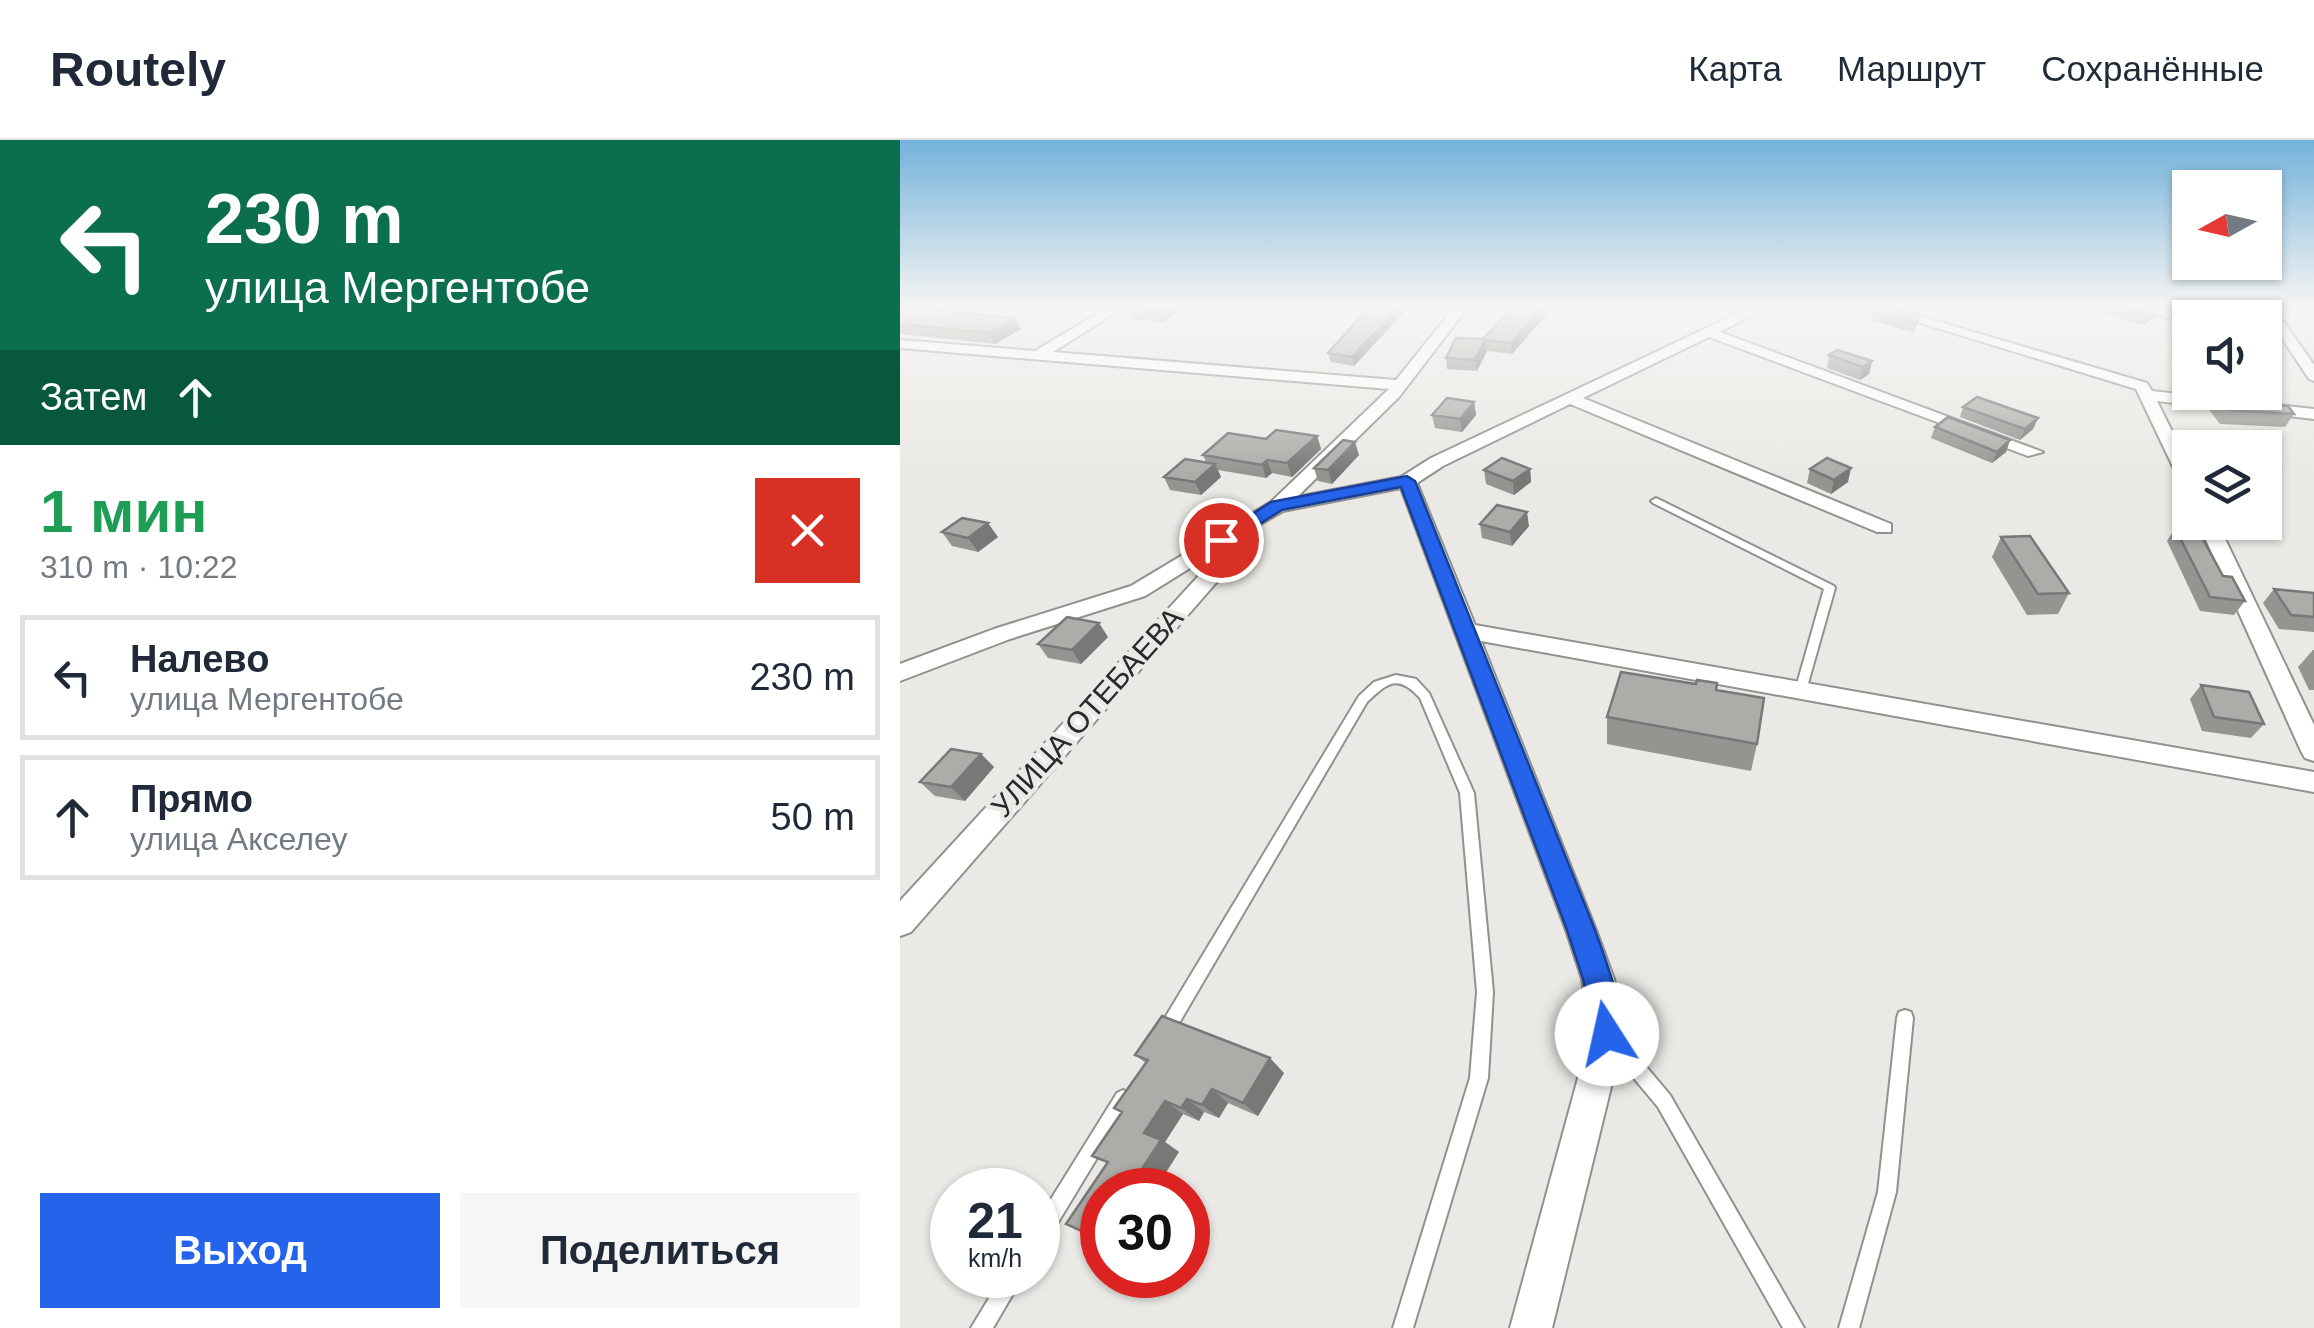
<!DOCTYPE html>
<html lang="ru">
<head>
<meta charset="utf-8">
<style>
	body { margin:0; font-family:Helvetica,sans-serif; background:#f6f6f7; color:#1f2937; height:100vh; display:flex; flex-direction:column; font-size:38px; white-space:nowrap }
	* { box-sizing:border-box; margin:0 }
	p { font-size:32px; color:#747a83 }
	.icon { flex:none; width:55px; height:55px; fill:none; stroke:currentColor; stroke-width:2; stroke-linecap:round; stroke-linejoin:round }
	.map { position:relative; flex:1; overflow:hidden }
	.panel { display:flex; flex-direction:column; background:#fff; width:900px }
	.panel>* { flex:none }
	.top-card { background:#0b6e4f; color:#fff; overflow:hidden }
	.needle { width:65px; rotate:262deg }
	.buttons { position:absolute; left:1272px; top:30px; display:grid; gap:20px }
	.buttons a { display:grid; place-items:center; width:110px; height:110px; border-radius:0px; background:#fff; box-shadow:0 2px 8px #0004; font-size:50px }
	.speed { position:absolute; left:30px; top:1028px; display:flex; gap:20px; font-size:50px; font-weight:700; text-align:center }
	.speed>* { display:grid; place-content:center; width:130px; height:130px; border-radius:50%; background:#fff; box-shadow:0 2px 8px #0004; line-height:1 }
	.speed small { font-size:25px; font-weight:400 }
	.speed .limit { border:15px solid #d22; background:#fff; color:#111 }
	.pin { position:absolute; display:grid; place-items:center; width:85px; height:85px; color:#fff; margin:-42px; border:5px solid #fff; border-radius:50%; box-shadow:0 2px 10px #0007 }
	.me { position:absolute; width:110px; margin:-55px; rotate:350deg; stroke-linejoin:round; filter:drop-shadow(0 0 8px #0008) }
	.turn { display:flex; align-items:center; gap:35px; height:210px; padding:0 40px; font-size:45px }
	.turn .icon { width:130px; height:130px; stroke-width:2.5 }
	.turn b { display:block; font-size:70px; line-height:85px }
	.then { display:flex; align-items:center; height:95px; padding:0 40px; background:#0003; gap:20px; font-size:38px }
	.round { display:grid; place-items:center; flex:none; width:105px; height:105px; border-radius:0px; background:#f6f6f7 }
	.summary { display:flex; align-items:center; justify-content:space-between; height:170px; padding:0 40px }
	h1 { font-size:60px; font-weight:700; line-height:75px; color:#1e9e55 }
	.primary-button { display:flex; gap:20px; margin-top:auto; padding:20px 40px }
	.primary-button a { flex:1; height:115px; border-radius:0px; background:#2563eb; color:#fff; font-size:40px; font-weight:700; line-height:115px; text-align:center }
	.primary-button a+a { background:#f6f6f7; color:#1f2937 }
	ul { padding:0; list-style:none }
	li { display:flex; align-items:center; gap:30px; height:125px; margin:0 20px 15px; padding:0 20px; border:5px solid #e0e1e3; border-radius:0px }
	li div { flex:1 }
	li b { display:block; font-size:38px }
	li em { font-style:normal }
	header { display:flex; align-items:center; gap:60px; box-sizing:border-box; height:140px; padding:0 50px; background:#fff; border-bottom:2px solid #e0e1e3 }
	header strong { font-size:48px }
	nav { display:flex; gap:55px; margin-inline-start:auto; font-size:35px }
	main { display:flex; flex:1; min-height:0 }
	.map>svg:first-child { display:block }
</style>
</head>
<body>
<header>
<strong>Routely</strong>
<nav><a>Карта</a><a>Маршрут</a><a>Сохранённые</a></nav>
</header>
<main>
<section class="panel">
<div class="top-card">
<div class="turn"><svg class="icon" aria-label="left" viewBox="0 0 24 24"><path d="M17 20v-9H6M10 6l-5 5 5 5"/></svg><div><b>230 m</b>улица Мергентобе</div></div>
<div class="then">Затем<svg class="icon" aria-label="ahead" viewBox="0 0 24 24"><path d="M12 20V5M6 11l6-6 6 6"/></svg></div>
</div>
<div class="summary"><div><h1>1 мин</h1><p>310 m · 10:22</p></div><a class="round" style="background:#d93025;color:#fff"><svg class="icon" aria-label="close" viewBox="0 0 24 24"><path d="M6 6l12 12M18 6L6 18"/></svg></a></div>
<ul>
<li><svg class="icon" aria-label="left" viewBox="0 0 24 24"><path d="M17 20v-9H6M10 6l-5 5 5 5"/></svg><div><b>Налево</b><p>улица Мергентобе</p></div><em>230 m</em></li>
<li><svg class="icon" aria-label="ahead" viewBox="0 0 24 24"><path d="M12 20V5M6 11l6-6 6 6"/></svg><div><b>Прямо</b><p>улица Акселеу</p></div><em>50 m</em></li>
</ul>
<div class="primary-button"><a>Выход</a><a>Поделиться</a></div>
</section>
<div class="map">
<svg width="1414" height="1188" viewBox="0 0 1414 1188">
	<rect width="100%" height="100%" fill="#eae9e5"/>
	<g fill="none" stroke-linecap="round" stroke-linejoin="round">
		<!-- service casing -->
		<g stroke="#92918e" stroke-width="4">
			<path id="service" d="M756,358L934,446L935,448L905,554L901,555L895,551L924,449L753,363L751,361Z
				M496,535L516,539L529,553L574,653L593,852L588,938L513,1188H493L570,938L577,852L560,653L520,558C498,534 488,542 467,562L271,897L265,899L259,897L257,891L459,556L474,542Z
				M1005,870L1011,872L1013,878L996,1052L959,1188H939L978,1052L997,878L999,872Z
				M712,891L718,893L770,955L904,1188H883L758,967L706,905L704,899L706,893Z
				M223,950L229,953L232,959L229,965L145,1104L138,1106V1080L217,953Z
				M103,1135H124L93,1188H71Z"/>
		</g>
		<!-- minor casing -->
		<g stroke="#92918e" stroke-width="4">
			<path id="minor" d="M207,168H223L153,212L496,240L554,168H567L499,257L397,357L501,337L531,318L849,168H865L820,192L1143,312L1128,316L809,197L683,258L991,384V392H977L670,264L543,326L517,343L575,485L1414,632V652L581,501L696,790L714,839L724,894L652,1188H610L690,894L682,839L666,790L501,348L383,371L354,388L359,393L356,397L11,792L0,796V761L327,405L245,456L110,499L0,541V524L94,489L231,446L371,362L489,249L0,208V200L135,211Z
				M972,168H992L1247,243L1252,251L1414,269V279L1257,261L1290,328V351L1284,350L1236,249Z
				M1234,168H1255L1289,178L1282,182Z
				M1362,168H1374L1414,225V241L1409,239Z
				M1298,382H1317L1414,585V621L1405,618L1401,611Z"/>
		</g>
		<!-- service -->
		<use href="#service" fill="#fff" fill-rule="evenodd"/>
		<!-- minor -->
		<use href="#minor" fill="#fff" fill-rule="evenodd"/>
	</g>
	<!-- wall -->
	<path fill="#959490" d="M0,168L121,189L95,204L0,194Z
		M228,168H285L263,182L233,179Z
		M463,168H508L454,226L431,222L428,213L463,175L461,169Z
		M612,168H652L612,214L587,211L577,231L547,229L546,218L583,199Z
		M1004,168H1022L1021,173Z
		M1187,168H1259L1254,178L1244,185Z
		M973,171L1019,176L1014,193L971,180Z
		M929,215L972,221L969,234L960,240L927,228Z
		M1365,239L1372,249L1365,260L1299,252H1365Z
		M1318,258L1394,274L1385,287L1320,284L1310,271Z
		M574,262L576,275L562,292L535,288L532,275Z
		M1063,267L1138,278L1133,289L1120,300L1060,277Z
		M1035,287L1110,300L1106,312L1092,323L1031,298Z
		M417,296L421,309L392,337L372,333L366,338L318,330L321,337L301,355L270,350L264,337L306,322L303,315L366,299Z
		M459,315L432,344L418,341L414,328Z
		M630,329L631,342L614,355L586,344L584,330Z
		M910,329L948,342L931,354L907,343Z
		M580,384L629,386L612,406L582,398Z
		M1275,388L1323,436L1345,461L1334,475L1300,471L1267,401Z
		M42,392L98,397L78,412L52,406Z
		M1101,397L1169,453L1158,474L1127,475L1092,417Z
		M1374,449L1414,453V492L1379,489L1363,463Z
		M208,497L181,524L148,518L138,504Z
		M1413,510H1414V550H1409L1398,527Z
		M1301,545L1364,584L1351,598L1302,591L1290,559Z
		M816,550L857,604L851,631L707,604V577Z
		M81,614L94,627L65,661L35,656L20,642Z
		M235,915L384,933L358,976L328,963L319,978L304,972L299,981L283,974L265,1002L279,1012L202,1050V1100L166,1084L207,1023L192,1016L222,973L214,968L246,923Z"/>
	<!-- shaded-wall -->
	<path fill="#797876" d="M262,168H285L263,182L258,170Z
		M498,168H508L454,226L452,217Z
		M642,168H652L612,214L611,203Z
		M1259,168L1254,178L1244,185L1250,174Z
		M115,178L121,189L95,204L89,193Z
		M585,200L587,211L577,231L575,220Z
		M972,221L969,234L960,240L963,227Z
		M574,262L576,275L562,292L560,279Z
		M1138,278L1133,289L1120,300L1125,289Z
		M417,296L421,309L392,337L387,323Z
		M1110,300L1106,312L1092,323L1097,312Z
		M455,302L459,315L432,344L428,330Z
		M367,320L372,333L366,338L362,325Z
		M315,324L321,337L301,355L295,342Z
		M951,328L948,342L931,354L934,340Z
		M630,329L631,342L614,355L613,341Z
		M627,372L629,386L612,406L610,392Z
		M88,383L98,397L78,412L68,398Z
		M199,483L208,497L181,524L172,510Z
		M81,614L94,627L65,661L51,647Z
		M370,918L384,933L358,976L343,963Z
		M312,949L328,963L319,978L302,965Z
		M287,959L304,972L299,981L281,968Z
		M265,961L283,974L265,1002L279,1012L255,1050H228L244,993Z"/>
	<!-- building -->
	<path fill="#adaca8" stroke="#797876" stroke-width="2.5" d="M0,168H17L115,178L89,193L0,184Z
		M232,168H262L258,170Z
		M463,168H498L452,217L428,213L468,169H461Z
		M612,168H642L611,203L585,200L575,220L546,218L556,198L583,199Z
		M978,168H990L1019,176L1017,183L973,171Z
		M1229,168H1258L1250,174Z
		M937,210L972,221L963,227L929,215Z
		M1365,239L1372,249L1365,248Z
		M1077,257L1138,278L1125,289L1063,267Z
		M547,258L574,262L560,279L532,275Z
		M1318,258L1388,266L1394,274L1328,270Z
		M1048,277L1110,300L1097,312L1035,287Z
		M376,290L417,296L387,323L367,320L362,325L303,315L328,293L366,299Z
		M443,300L455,302L428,330L414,328Z
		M602,318L630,329L613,341L584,330Z
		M927,318L951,328L934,340L910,329Z
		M285,319L315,324L295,342L264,337Z
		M597,365L627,372L610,392L580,384Z
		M62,378L88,383L68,398L42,392Z
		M1275,388L1298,390L1323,436L1332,437L1345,461L1310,457Z
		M1130,396L1169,453L1138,454L1101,397Z
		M1374,449L1414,453V477L1391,475Z
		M167,477L199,483L172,510L138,504Z
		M721,532L796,544L797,540L817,543L816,550L864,558L857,604L707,577Z
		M1301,545L1349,552L1364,584L1314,577Z
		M51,609L81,614L51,647L20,642Z
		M262,876L370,918L343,963L312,949L302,965L287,959L281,968L265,961L244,993L261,1000L228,1050H202V1089L197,1098L166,1084L208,1022L192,1016L222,972L214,968L248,920L235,915Z"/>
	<!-- sky -->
	<linearGradient id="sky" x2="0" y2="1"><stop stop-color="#74b2db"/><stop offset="0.5" stop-color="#f6f5f3"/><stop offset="1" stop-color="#f6f5f3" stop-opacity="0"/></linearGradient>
	<rect width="1414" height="334" fill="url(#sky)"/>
	<!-- route -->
	<path fill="#2563eb" stroke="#184099" stroke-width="2.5" d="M507,336L515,341L695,790C705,819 729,876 717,904L707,909L696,904L683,839L667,790L501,347L382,370L328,404H315L312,400L371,362Z"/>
	<g text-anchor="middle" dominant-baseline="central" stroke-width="9" stroke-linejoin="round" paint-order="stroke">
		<!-- street labels -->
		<g font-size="30" fill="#292927" stroke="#eae9e5">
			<text transform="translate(187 572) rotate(-48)">УЛИЦА ОТЕБАЕВА</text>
		</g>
	</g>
</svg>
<div class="buttons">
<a><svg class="needle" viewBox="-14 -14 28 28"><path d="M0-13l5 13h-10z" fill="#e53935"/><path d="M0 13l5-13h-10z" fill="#747a83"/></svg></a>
<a><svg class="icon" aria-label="sound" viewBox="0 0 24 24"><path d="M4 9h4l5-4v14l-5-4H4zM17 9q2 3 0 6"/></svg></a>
<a><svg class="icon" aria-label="layers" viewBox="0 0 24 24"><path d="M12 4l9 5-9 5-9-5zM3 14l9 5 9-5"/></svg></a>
</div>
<div class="speed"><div>21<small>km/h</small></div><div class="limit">30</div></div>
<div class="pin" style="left:321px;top:400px;background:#d93025"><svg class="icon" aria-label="arrive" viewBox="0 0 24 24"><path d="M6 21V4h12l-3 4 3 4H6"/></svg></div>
<svg class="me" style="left:707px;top:894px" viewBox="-20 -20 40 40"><circle r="19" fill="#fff"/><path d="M0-13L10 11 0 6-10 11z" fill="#2563eb"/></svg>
</div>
</main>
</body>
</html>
